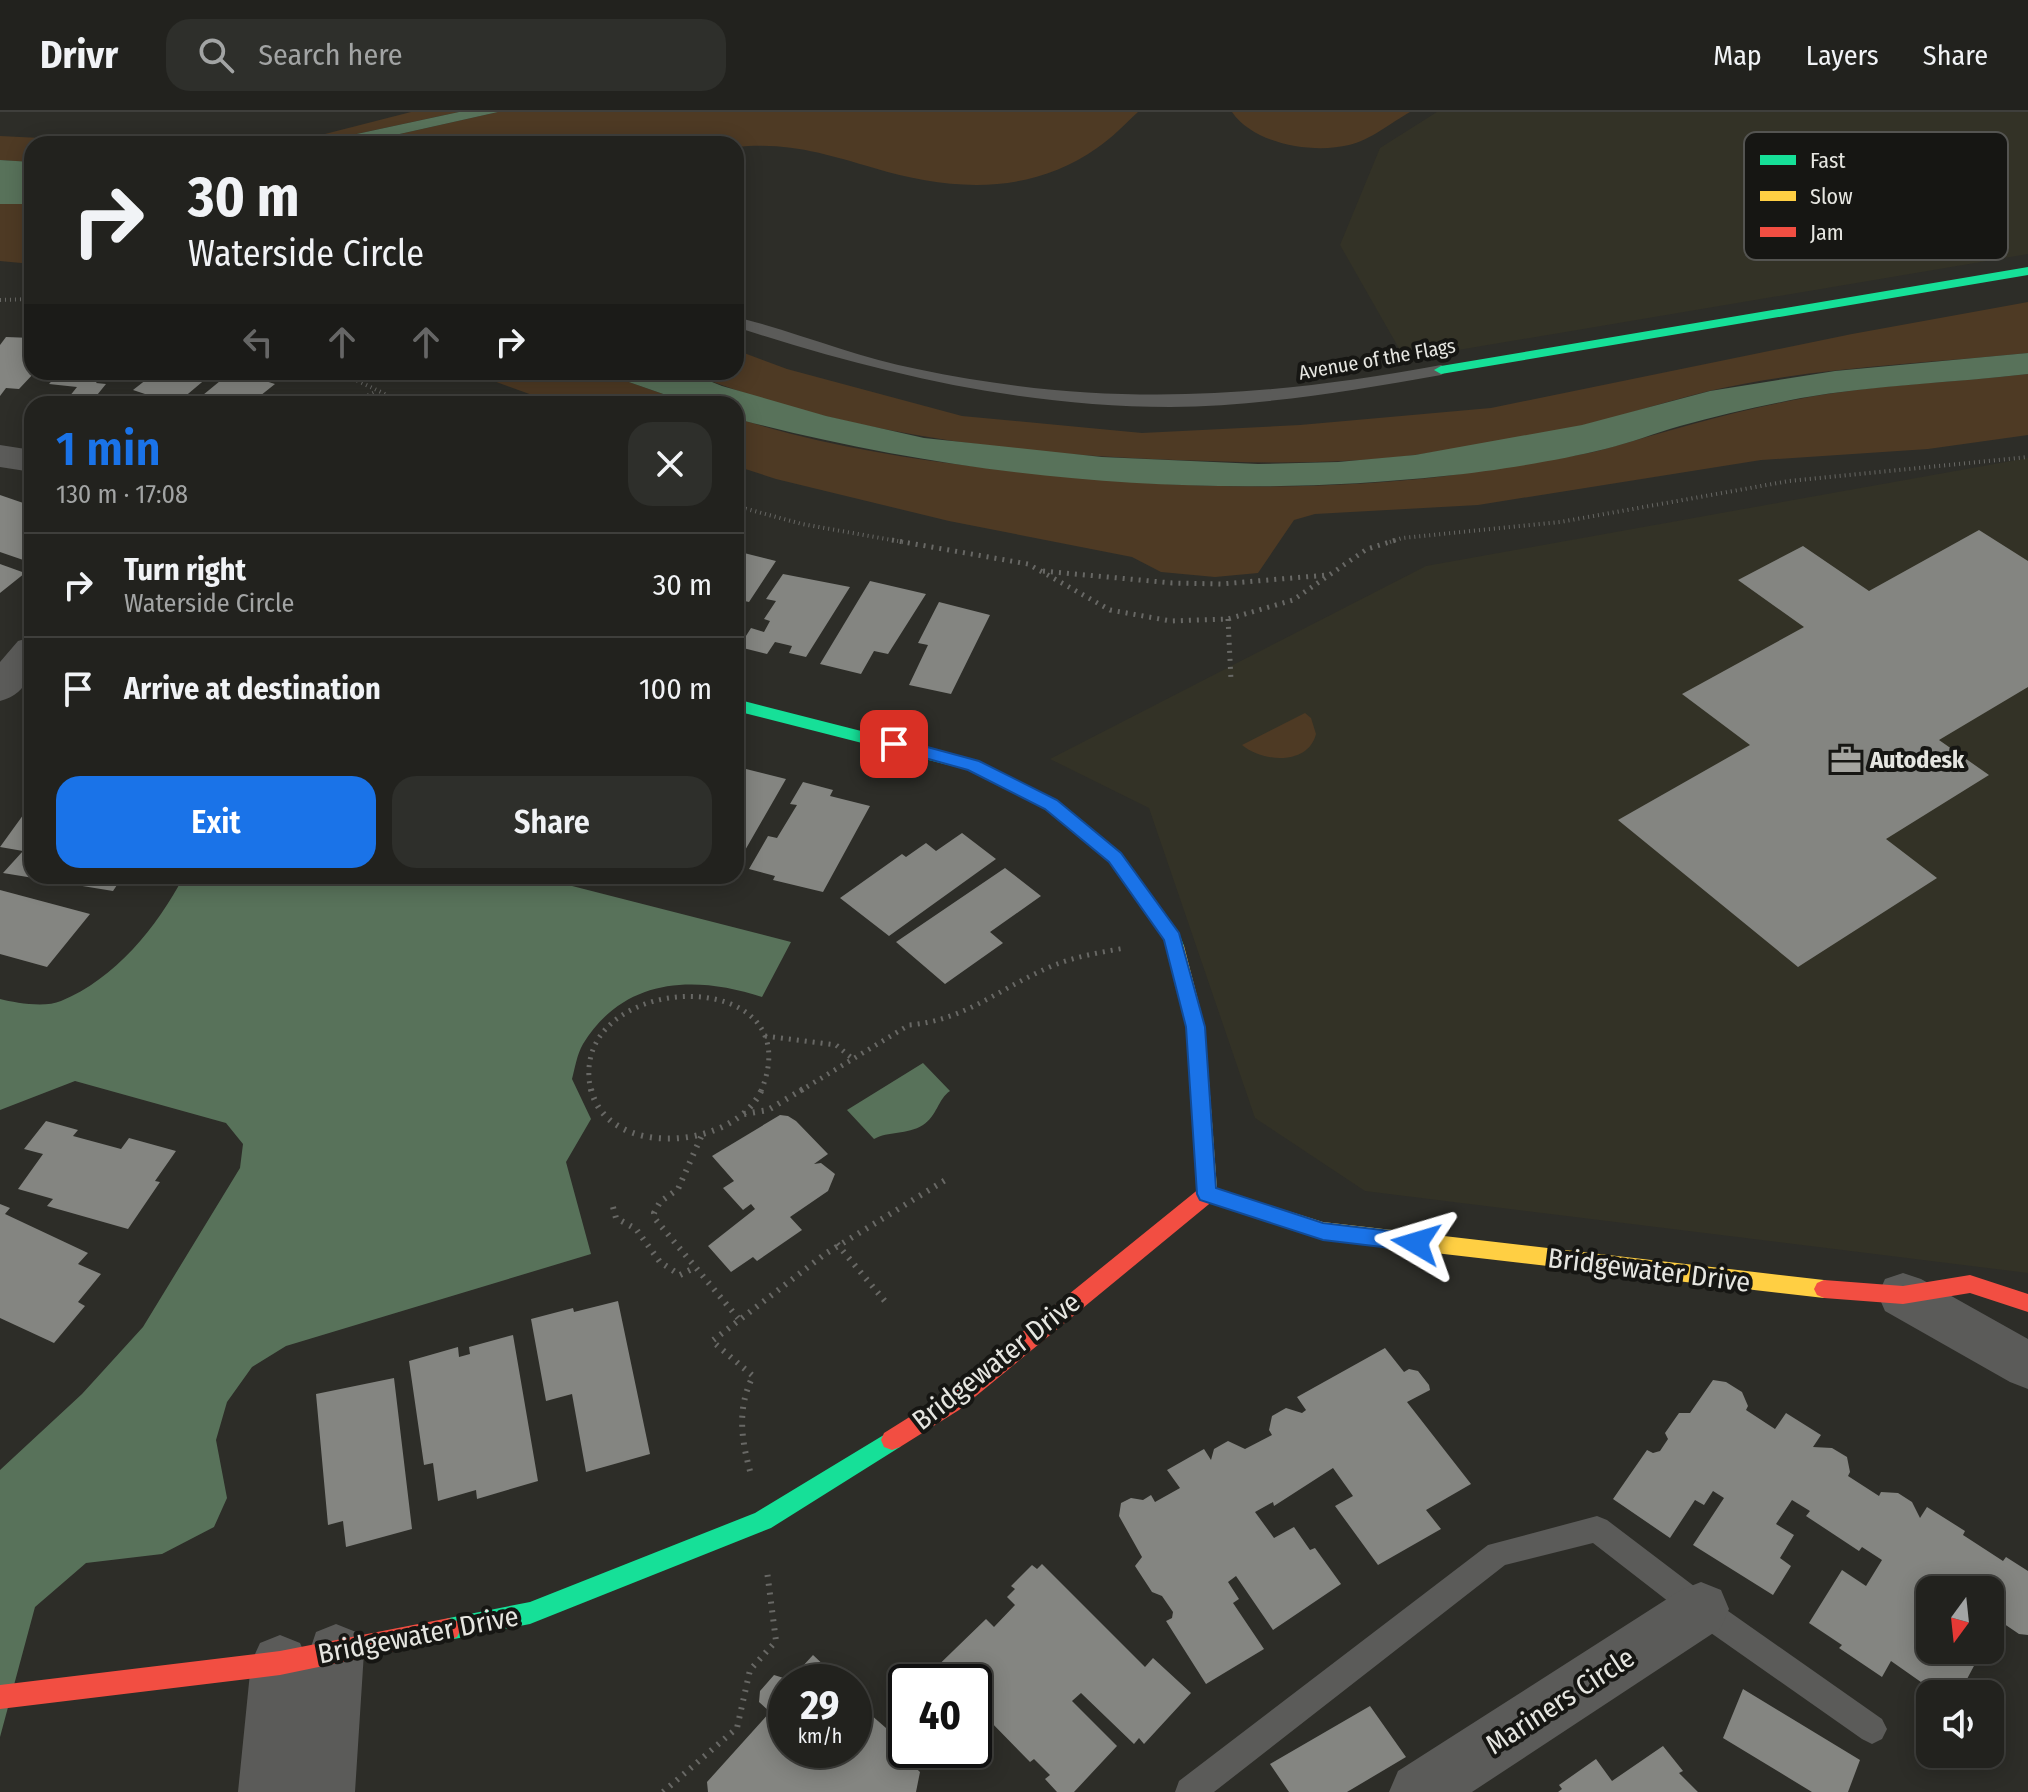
<!DOCTYPE html>
<html lang="en">
<head>
<meta charset="utf-8">
<style>
	body { margin:0; font-family:"Fira Sans Condensed",sans-serif; background:#2e2f2b; color:#f1f3f6; height:100vh; display:flex; flex-direction:column; font-size:30px; white-space:nowrap }
	* { box-sizing:border-box; margin:0 }
	p { font-size:26px; color:#a2a4a4 }
	.icon { flex:none; width:44px; height:44px; fill:none; stroke:currentColor; stroke-width:2; stroke-linecap:round; stroke-linejoin:round }
	.map { position:relative; flex:1; overflow:hidden }
	.panel { position:absolute; left:24px; top:284px; width:720px; height:488px; display:flex; flex-direction:column; background:#22221e; border-radius:24px; box-shadow:0 4px 20px #0003,0 0 0 2px #3f3f3c }
	.panel>* { flex:none }
	.top-card { position:absolute; left:24px; top:24px; width:720px; height:244px; border-radius:24px; box-shadow:0 4px 20px #0003,0 0 0 2px #3f3f3c; background:#22221e; color:#f1f3f6; overflow:hidden }
	.needle { width:52px; rotate:195deg }
	.controls { position:absolute; left:1916px; top:1464px; display:grid; gap:16px }
	.controls a { display:grid; place-items:center; width:88px; height:88px; border-radius:16px; background:#22221e; box-shadow:0 4px 20px #0003,0 0 0 2px #3f3f3c; font-size:40px }
	.speed { position:absolute; left:768px; top:1552px; display:flex; gap:16px; font-size:40px; font-weight:700; text-align:center }
	.speed>* { display:grid; place-content:center; width:104px; height:104px; border-radius:50%; background:#22221e; box-shadow:0 4px 20px #0003,0 0 0 2px #3f3f3c; line-height:1 }
	.speed small { font-size:20px; font-weight:400 }
	.speed .limit { border:4px solid #111; border-radius:12px; background:#fff; color:#111 }
	.pin { position:absolute; display:grid; place-items:center; width:68px; height:68px; color:#fff; margin:-34px; border-radius:16px; box-shadow:0 4px 12px #0006 }
	.me { position:absolute; width:88px; margin:-44px; rotate:277deg; stroke-linejoin:round; filter:drop-shadow(0 0 6px #0008) }
	.turn { display:flex; align-items:center; gap:28px; height:168px; padding:0 32px; font-size:36px }
	.turn .icon { width:104px; height:104px; stroke-width:2.5 }
	.turn b { display:block; font-size:56px; line-height:68px }
	.lanes { display:flex; align-items:center; height:76px; padding:0 32px; background:#0003; justify-content:center; gap:40px; direction:ltr }
	.lanes .off { opacity:.35 }
	.round { display:grid; place-items:center; flex:none; width:84px; height:84px; border-radius:24px; background:#2e2f2b }
	.summary { display:flex; align-items:center; justify-content:space-between; height:136px; padding:0 32px }
	h1 { font-size:48px; font-weight:600; line-height:60px; color:#1a73e8 }
	.primary-button { display:flex; gap:16px; margin-top:auto; padding:16px 32px }
	.primary-button a { flex:1; height:92px; border-radius:24px; background:#1a73e8; color:#fff; font-size:32px; font-weight:600; line-height:92px; text-align:center }
	.primary-button a+a { background:#2e2f2b; color:#f1f3f6 }
	ul { padding:0; list-style:none }
	li { display:flex; align-items:center; gap:24px; height:104px; padding:0 32px; border-top:2px solid #3f3f3c }
	li div { flex:1 }
	li b { display:block; font-size:30px }
	li em { font-style:normal }
	header { display:flex; align-items:center; gap:48px; box-sizing:border-box; height:112px; padding:0 40px; background:#22221e; border-bottom:2px solid #3f3f3c }
	header strong { font-size:38px }
	nav { display:flex; gap:44px; margin-inline-start:auto; font-size:28px }
	.search { width:560px; height:72px; background:#2e2f2b; display:flex; align-items:center; gap:20px; box-sizing:border-box; padding:0 28px; border-radius:24px; color:#a2a4a4; font-size:30px }
	.map>svg:first-child { display:block }
</style>
</head>
<body>
<header>
<strong>Drivr</strong>
<div class="search"><svg class="icon" aria-label="search" viewBox="0 0 24 24"><circle cx="10" cy="10" r="6"/><path d="M15 15l6 6"/></svg>Search here</div>
<nav><a>Map</a><a>Layers</a><a>Share</a></nav>
</header>
<div class="map">
<svg width="2028" height="1680" viewBox="0 0 2028 1680">
	<rect width="100%" height="100%" fill="#2d2d28"/>
	<!-- built -->
	<path fill="#333226" d="M1437,0H2028V142L1405,247L1340,133L1380,36Z
		M2028,346V1161L1365,1079L1255,1006L1149,696L1050,647L1426,454Z"/>
	<!-- green -->
	<path fill="#4e3a24" d="M411,0H459L310,32H238L325,22Z
		M498,0H1138C1125,12 1112,26 1097,36C1029,84 950,79 874,56C825,42 789,30 736,35V32H355Z
		M1232,0H1410C1392,10 1369,29 1349,33C1312,42 1254,32 1232,0Z
		M0,24L161,32H32V50H29L0,48Z
		M0,92H32V152L0,149Z
		M2028,190V241C1922,252 1813,255 1709,279C1667,289 1626,303 1584,313C1528,326 1471,335 1415,343C1336,353 1256,351 1176,348C1011,342 842,322 687,260H736V238L787,257L962,304L1142,321L1300,313L1491,296L1852,222Z
		M469,260H600L692,292H557Z
		M2028,262V323L1928,337L1761,348L1478,393L1315,402L1294,408L1258,461L1215,465L1161,460L1132,445L949,409L776,367L736,354V306C817,332 903,346 987,356C1139,375 1294,382 1446,364C1477,360 1507,354 1537,349C1561,345 1586,343 1608,336C1672,318 1734,299 1799,287C1875,272 1952,271 2028,262Z
		M1305,601L1311,606L1316,622C1308,654 1262,650 1242,633Z"/>
	<!-- water -->
	<path fill="#58725a" d="M459,0H498L355,32H310Z
		M0,48L32,50V92H0Z
		M2028,241V262C1952,271 1876,273 1801,286C1761,294 1719,303 1680,314C1655,321 1630,331 1605,337C1556,349 1494,359 1444,364C1210,389 972,368 745,309L736,306V292H692L600,260H687L722,274L826,304L924,326L1102,345L1258,352L1338,350L1415,343L1582,313L1710,279L1835,259Z
		M184,764H533L791,830L762,885C695,863 624,865 583,932C577,942 575,956 572,967L591,1007L566,1050L591,1142L286,1234L252,1255L227,1290L216,1328L227,1386L214,1415L162,1442L86,1451L35,1495L0,1625V1358L82,1282L143,1215L240,1056L243,1032L226,1011L75,969L0,998V887C16,891 45,896 61,889C115,867 157,815 184,764Z
		M923,951L950,979C938,987 937,1004 923,1013C907,1023 888,1019 874,1027L847,998Z"/>
	<!-- building -->
	<path fill="#848581" d="M6,225L32,226V260H35L19,277L6,276L0,284V233Z
		M60,260H110L102,263L96,271L106,272L93,288L69,285L77,275L49,272Z
		M156,260H214L176,292H132L145,282L133,278Z
		M231,260H254L249,264L275,272L250,292H192Z
		M0,383L32,394V451L0,440Z
		M1979,418L2028,449V575L1939,628L1989,663L1886,727L1937,766L1798,855L1618,708L1750,633L1682,582L1804,515L1738,468L1803,434L1869,479Z
		M736,439L776,449L749,490L736,487Z
		M0,452L25,461L0,481Z
		M783,462L850,475L806,545L789,541L792,534L775,530L767,542L739,535L751,516L764,520L770,509L764,507L776,489L766,487Z
		M870,469L926,482L888,542L874,539L861,562L820,552Z
		M939,490L990,503L951,582L909,573L928,533L918,531Z
		M742,656L786,667L736,754V667Z
		M803,670L833,678L830,684L870,694L823,780L773,768L775,764L749,757L768,724L777,726L797,693L790,692Z
		M26,699L32,700V764H123L113,779L3,761L23,739L0,735Z
		M962,721L996,747L889,824L840,786L902,742L906,745L926,731L936,739Z
		M1005,756L1041,784L990,820L1003,831L945,872L896,830Z
		M0,778L90,802L47,855L0,842Z
		M780,1003L788,1004L796,1009L828,1042L814,1052L821,1051L835,1062L828,1079L790,1105L802,1118L757,1149L753,1145L731,1160L708,1134L755,1097L751,1092L743,1098L723,1076L734,1069L712,1044Z
		M46,1009L78,1018L73,1024L121,1037L129,1026L176,1039L155,1069L160,1070L128,1117L47,1094L53,1087L18,1077L43,1042L24,1037Z
		M0,1092L10,1096L5,1102L88,1141L78,1152L101,1162L78,1190L85,1194L54,1231L0,1206Z
		M618,1189L650,1342L586,1360L572,1282L546,1289L531,1207L573,1196L574,1200Z
		M513,1223L538,1369L477,1387L476,1378L438,1389L433,1351L424,1353L409,1249L458,1235L459,1245L470,1242L469,1235Z
		M1385,1236L1404,1260L1409,1257L1418,1259L1429,1273L1430,1278L1407,1290L1471,1372L1426,1398L1441,1417L1378,1453L1335,1394L1353,1384L1333,1356L1274,1394L1273,1390L1255,1400L1274,1426L1294,1415L1310,1438L1315,1436L1341,1472L1273,1518L1236,1464L1228,1470L1239,1487L1233,1491L1264,1537L1206,1572L1166,1509L1172,1506L1173,1500L1162,1484L1152,1480L1135,1454L1142,1445L1119,1404L1121,1391L1131,1386L1143,1388L1151,1383L1155,1390L1180,1376L1167,1358L1204,1337L1211,1348L1214,1337L1228,1329L1245,1337L1272,1323L1269,1318L1272,1304L1286,1296L1302,1301L1306,1298L1297,1285Z
		M394,1266L412,1417L346,1435L343,1409L328,1413L316,1282Z
		M1713,1268L1726,1270L1742,1280L1748,1294L1746,1298L1775,1317L1786,1301L1821,1323L1813,1335L1832,1336L1847,1345L1850,1360L1848,1364L1879,1384L1881,1380L1898,1381L1912,1390L1920,1406L1927,1395L1965,1419L1963,1423L2003,1449L2006,1445L2028,1459V1523L2019,1522L1994,1505L1990,1511V1478H1930V1538H1974L1971,1543L1975,1552L1959,1582H1938L1891,1549L1882,1565L1839,1536L1842,1533L1809,1511L1842,1458L1866,1474L1882,1448L1862,1435L1859,1439L1806,1404L1810,1399L1792,1388L1776,1412L1794,1423L1780,1446L1791,1454L1773,1483L1693,1433L1724,1386L1713,1379L1704,1393L1695,1388L1670,1426L1613,1387L1647,1338L1653,1341L1660,1339L1668,1327L1665,1321L1679,1301H1690Z
		M1042,1452L1145,1555L1153,1546L1191,1581L1144,1632L1139,1626L1134,1632L1081,1581L1072,1589L1117,1634L1074,1680H1057L1045,1667L1050,1663L1034,1647L1030,1650L986,1605L974,1618V1570H921L986,1507L994,1515L1015,1493L1007,1485L1015,1477L1011,1474L1032,1453L1037,1457Z
		M813,1543L842,1570H786V1638H854V1588L902,1630L889,1646H905L920,1660L916,1680H708L707,1670L770,1600L759,1590L760,1579L774,1563L790,1568Z
		M1743,1577L1860,1648L1848,1680H1812L1723,1626Z
		M1370,1594L1406,1645L1347,1680H1289L1270,1652Z
		M1663,1634L1683,1659L1679,1661L1698,1680H1558L1562,1677L1559,1673L1596,1647L1612,1669Z"/>
	<g fill="none" stroke-linecap="round" stroke-linejoin="round">
		<!-- path-far2 -->
		<path stroke="#686865" stroke-width="4" stroke-dasharray="1 4" stroke-linecap="butt" d="M0,188L32,187
			M339,260L406,292
			M350,292L375,280
			M736,394L802,412L903,430
			M1390,430L1402,426L1560,410L1789,369L2028,345"/>
		<!-- path-far1 -->
		<path stroke="#686865" stroke-width="5" stroke-dasharray="2 6" stroke-linecap="butt" d="M892,428L1028,452L1110,498L1171,509L1228,507L1293,488L1367,437L1396,428
			M1043,459L1172,471L1221,472L1328,463
			M1228,507L1231,568
			M765,924L836,933L853,947
			M591,979C563,858 816,848 761,979
			M800,979L909,913C961,909 995,880 1041,859C1067,846 1096,841 1125,836"/>
		<!-- path -->
		<path stroke="#686865" stroke-width="6" stroke-dasharray="2 7" stroke-linecap="butt" d="M591,977C607,1048 736,1038 762,977
			M744,1002L768,998L803,977
			M701,1025L678,1077L660,1090L654,1101L656,1108L738,1206
			M613,1095L616,1106L636,1117L660,1150L680,1163L696,1155
			M837,1132L889,1194
			M750,1359C741,1326 737,1296 753,1264L712,1229L825,1142L947,1067
			M663,1680L737,1616L750,1558L776,1529L767,1459"/>
		<!-- lane -->
		<path fill="#5b5b59" fill-rule="evenodd" d="M736,205C797,220 855,245 917,257C1103,296 1256,287 1441,253L1449,258L1441,263C1351,279 1261,294 1170,295C1020,295 878,261 736,215Z
			M1597,1404L1607,1408L1711,1487L1882,1607L1887,1617L1882,1627L1872,1632L1862,1627L1691,1507L1593,1431L1505,1453L1214,1680H1175L1179,1669L1488,1433Z"/>
		<!-- street -->
		<path fill="#5b5b59" fill-rule="evenodd" d="M0,333L32,338V360L0,355Z
			M32,525C32,554 33,580 0,589V550L18,529Z
			M1903,1161L1921,1167L2028,1227V1277L2010,1270L1885,1199L1878,1183L1885,1167Z
			M1701,1470L1721,1478L1729,1497L1721,1516L1472,1680H1389L1398,1659L1681,1478Z
			M336,1512L356,1520L364,1540L355,1680H238L251,1551L260,1531L280,1523L300,1531L307,1547L316,1520Z"/>
		<!-- fast -->
		<path fill="#16e098" fill-rule="evenodd" d="M2028,155V163L1441,262L1434,258L1441,254Z
			M736,587L979,649L1057,689L1121,741L1179,821L1184,834L1181,839H1169L1164,828L1109,749L1045,697L968,658L736,599Z
			M892,1318L900,1321L903,1328L900,1335L771,1416L530,1512L449,1528L441,1525L437,1517L441,1509L449,1506L530,1490L755,1401Z"/>
		<!-- slow -->
		<path fill="#ffcf43" fill-rule="evenodd" d="M1175,827L1181,829L1184,834L1205,915L1217,1077L1323,1110L1824,1168L1831,1171L1834,1177L1831,1183L1824,1186L1323,1128L1200,1088L1197,1082L1187,915L1166,834L1169,829Z"/>
		<!-- jam -->
		<path fill="#f24e42" fill-rule="evenodd" d="M1207,1074L1214,1076L1217,1082L1214,1088L959,1298L900,1335L892,1338L884,1335L881,1328L884,1321L943,1284L1200,1076Z
			M1970,1163L2028,1182V1200L1970,1181L1903,1192L1824,1186L1817,1183L1814,1177L1817,1171L1824,1168L1903,1174Z
			M449,1506L457,1509L461,1517L457,1525L449,1528L280,1563L0,1597V1573L280,1539Z"/>
	</g>
	<!-- route -->
	<path fill="#1a73e8" stroke="#114b97" stroke-width="2" d="M894,626L979,649L1057,688L1121,741L1179,821L1205,915L1216,1076L1323,1111L1416,1122L1423,1124L1426,1131L1423,1137L1416,1139L1323,1128L1200,1088L1197,1082L1186,915L1164,828L1109,750L1045,697L968,658L889,636L886,632Z"/>
	<!-- icons -->
	<defs>
		<g id="office-bare" transform="scale(2.4)"><path d="M-6-3h4V-5.5h4V-3h4V5H-6ZM-1-4.5V-3h2v-1.5ZM-6 0V1H6V0Z" fill="#a5a5a0" stroke="#161613" stroke-width="2.5" paint-order="stroke"/></g>
	</defs>
	<g fill-rule="evenodd">
		<use href="#office-bare" x="1846" y="648"/>
	</g>
	<g text-anchor="middle" dominant-baseline="central" stroke-width="8" stroke-linejoin="round" paint-order="stroke">
		<!-- far-street labels -->
		<g font-size="20" fill="#e6e6e1" stroke="#161613">
			<text transform="translate(1377 247) rotate(-10)">Avenue of the Flags</text>
		</g>
		<!-- poi labels -->
		<g font-size="24" font-weight="bold" fill="#e6e6e1" stroke="#161613" text-anchor="start">
			<text x="1870" y="648">Autodesk</text>
		</g>
		<!-- near-street labels -->
		<g font-size="28" fill="#e6e6e1" stroke="#161613">
			<text transform="translate(1649 1158) rotate(7)">Bridgewater Drive</text>
			<text transform="translate(996 1249) rotate(-38)">Bridgewater Drive</text>
			<text transform="translate(418 1523) rotate(-11)">Bridgewater Drive</text>
			<text transform="translate(1560 1589) rotate(-33)">Mariners Circle</text>
		</g>
	</g>
	<!-- legend -->
	<rect x="1744" y="20" width="264" height="128" rx="12" fill="#161613" stroke="#545451" stroke-width="2"/>
	<rect x="1760" y="43" width="36" height="10" fill="#16e098"/>
	<rect x="1760" y="79" width="36" height="10" fill="#ffcf43"/>
	<rect x="1760" y="115" width="36" height="10" fill="#f24e42"/>
	<g font-size="22" fill="#e6e6e1">
		<text x="1810" y="56">Fast</text>
		<text x="1810" y="92">Slow</text>
		<text x="1810" y="128">Jam</text>
	</g>
</svg>
<div class="controls">
<a><svg class="needle" viewBox="-14 -14 28 28"><path d="M0-13l5 13h-10z" fill="#e53935"/><path d="M0 13l5-13h-10z" fill="#a2a4a4"/></svg></a>
<a><svg class="icon" aria-label="sound" viewBox="0 0 24 24"><path d="M4 9h4l5-4v14l-5-4H4zM17 9q2 3 0 6"/></svg></a>
</div>
<div class="speed"><div>29<small>km/h</small></div><div class="limit">40</div></div>
<div class="pin" style="left:894px;top:632px;background:#d93025"><svg class="icon" aria-label="arrive" viewBox="0 0 24 24"><path d="M6 21V4h12l-3 4 3 4H6"/></svg></div>
<svg class="me" style="left:1416px;top:1131px" viewBox="-20 -20 40 40"><path d="M0-17L14 15 0 8-14 15z" fill="#1a73e8" stroke="#fff" stroke-width="4"/></svg>
<div class="top-card">
<div class="turn"><svg class="icon" aria-label="right" viewBox="0 0 24 24"><path d="M7 20v-9h11M14 6l5 5-5 5"/></svg><div><b>30 m</b>Waterside Circle</div></div>
<div class="lanes"><svg class="icon off" aria-label="left" viewBox="0 0 24 24"><path d="M17 20v-9H6M10 6l-5 5 5 5"/></svg><svg class="icon off" aria-label="ahead" viewBox="0 0 24 24"><path d="M12 20V5M6 11l6-6 6 6"/></svg><svg class="icon off" aria-label="ahead" viewBox="0 0 24 24"><path d="M12 20V5M6 11l6-6 6 6"/></svg><svg class="icon" aria-label="right" viewBox="0 0 24 24"><path d="M7 20v-9h11M14 6l5 5-5 5"/></svg></div>
</div>
<section class="panel">
<div class="summary"><div><h1>1 min</h1><p>130 m · 17:08</p></div><a class="round"><svg class="icon" aria-label="close" viewBox="0 0 24 24"><path d="M6 6l12 12M18 6L6 18"/></svg></a></div>
<ul>
<li><svg class="icon" aria-label="right" viewBox="0 0 24 24"><path d="M7 20v-9h11M14 6l5 5-5 5"/></svg><div><b>Turn right</b><p>Waterside Circle</p></div><em>30 m</em></li>
<li><svg class="icon" aria-label="arrive" viewBox="0 0 24 24"><path d="M6 21V4h12l-3 4 3 4H6"/></svg><div><b>Arrive at destination</b></div><em>100 m</em></li>
</ul>
<div class="primary-button"><a>Exit</a><a>Share</a></div>
</section>
</div>
</body>
</html>
